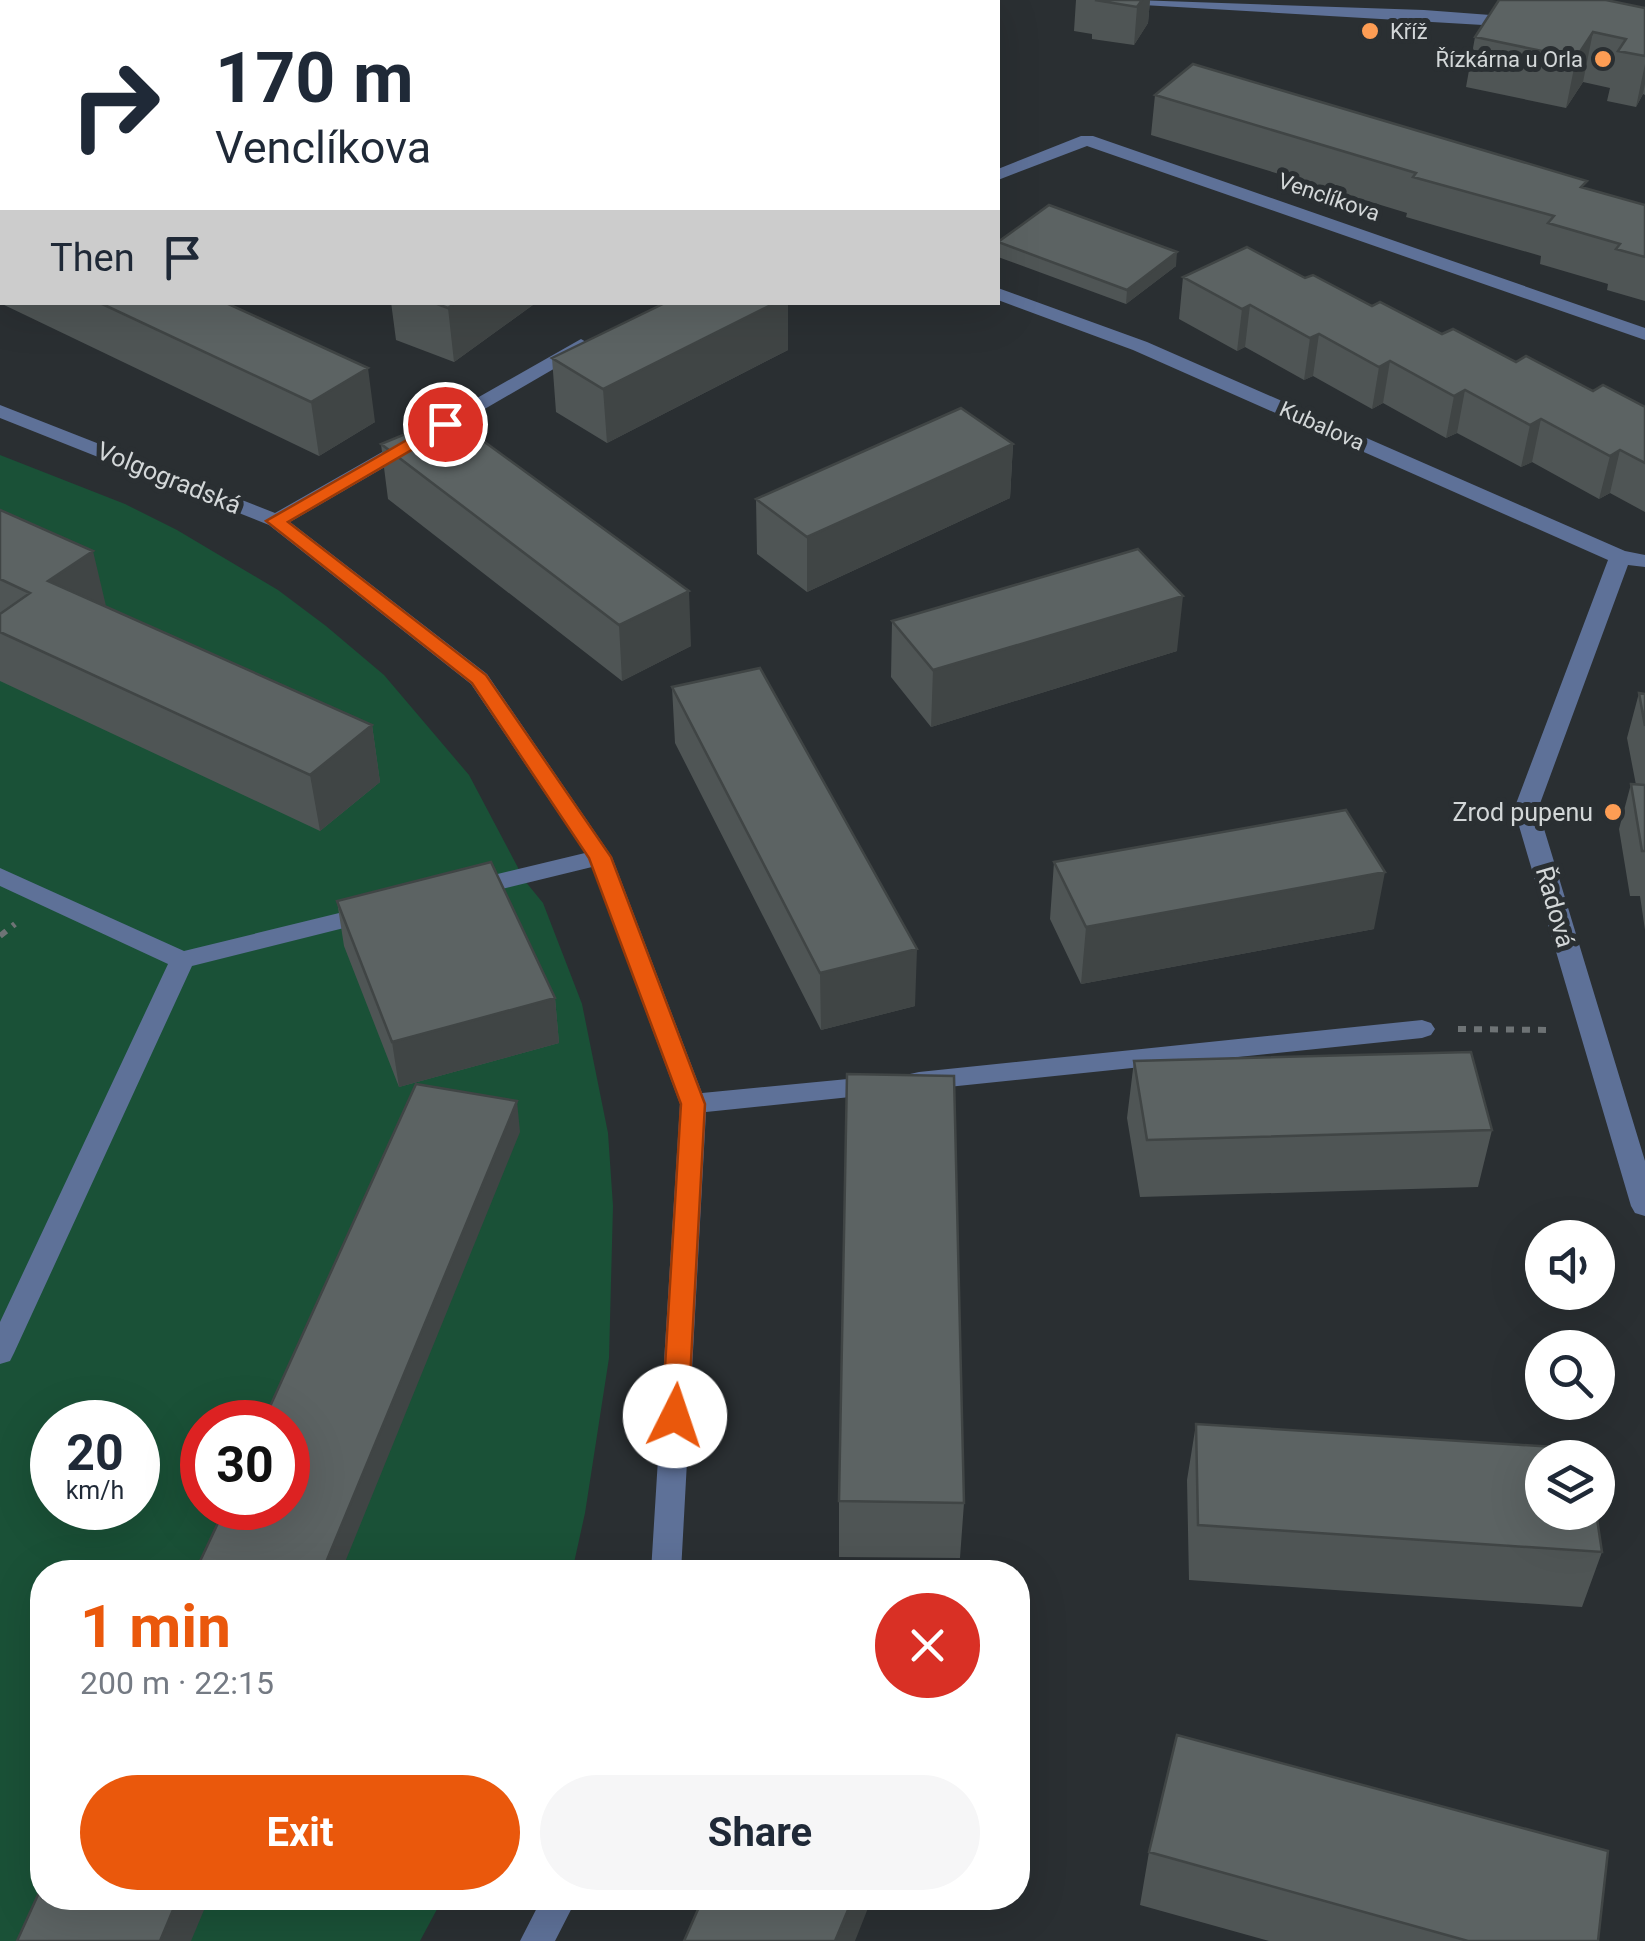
<!DOCTYPE html>
<html lang="en">
<head>
<meta charset="utf-8">
<style>
	body { margin:0; font-family:Roboto,sans-serif; background:#f6f6f7; color:#1f2937; height:100vh; display:flex; flex-direction:column; font-size:38px; white-space:nowrap }
	* { box-sizing:border-box; margin:0 }
	p { font-size:32px; color:#747a83 }
	.icon { flex:none; width:55px; height:55px; fill:none; stroke:currentColor; stroke-width:2; stroke-linecap:round; stroke-linejoin:round }
	.map { position:relative; flex:1; overflow:hidden }
	.panel { position:absolute; left:30px; top:1560px; width:1000px; height:350px; display:flex; flex-direction:column; background:#fff; border-radius:40px; box-shadow:0 10px 40px #0002 }
	.panel>* { flex:none }
	.top-card { position:absolute; left:0px; top:0px; width:1000px; height:305px; box-shadow:0 10px 40px #0002; background:#fff; color:#1f2937; overflow:hidden }
	.fabs { position:absolute; left:1525px; top:1220px; display:grid; gap:20px }
	.fabs a { display:grid; place-items:center; width:90px; height:90px; border-radius:50%; background:#fff; box-shadow:0 10px 40px #0002; font-size:50px }
	.speed { position:absolute; left:30px; top:1400px; display:flex; gap:20px; font-size:50px; font-weight:700; text-align:center }
	.speed>* { display:grid; place-content:center; width:130px; height:130px; border-radius:50%; background:#fff; box-shadow:0 10px 40px #0002; line-height:1 }
	.speed small { font-size:25px; font-weight:400 }
	.speed .limit { border:15px solid #d22; background:#fff; color:#111 }
	.pin { position:absolute; display:grid; place-items:center; width:85px; height:85px; color:#fff; margin:-42px; border:5px solid #fff; border-radius:50%; box-shadow:0 2px 10px #0007 }
	.me { position:absolute; width:110px; margin:-55px; rotate:4deg; stroke-linejoin:round; filter:drop-shadow(0 0 8px #0008) }
	.turn { display:flex; align-items:center; gap:35px; height:210px; padding:0 50px; font-size:45px }
	.turn .icon { width:130px; height:130px; stroke-width:2.5 }
	.turn b { display:block; font-size:70px; line-height:85px }
	.then { display:flex; align-items:center; height:95px; padding:0 50px; background:#0003; gap:20px; font-size:38px }
	.round { display:grid; place-items:center; flex:none; width:105px; height:105px; border-radius:52px; background:#f6f6f7 }
	.head { display:flex; align-items:center; justify-content:space-between; height:170px; padding:0 50px }
	h1 { font-size:60px; font-weight:700; line-height:75px; color:#ea580c }
	.cta { display:flex; gap:20px; margin-top:auto; padding:20px 50px }
	.cta a { flex:1; height:115px; border-radius:60px; background:#ea580c; color:#fff; font-size:40px; font-weight:700; line-height:115px; text-align:center }
	.cta a+a { background:#f6f6f7; color:#1f2937 }
	.map>svg:first-child { display:block }
</style>
</head>
<body>
<div class="map">
<svg width="1645" height="1941" viewBox="0 0 1645 1941">
	<rect width="100%" height="100%" fill="#2a2f32"/>
	<!-- green -->
	<path fill="#1a5137" fill-rule="evenodd" d="M0,455L125,504L177,530L278,590L326,626L384,675L469,775L525,881L543,903L582,1004L608,1133L613,1206L609,1358L585,1513L572,1572H42V1898H443L420,1941H0ZM52,1422H138V1508H52ZM202,1422H288V1508H202Z"/>
	<g fill="none" stroke-linecap="round" stroke-linejoin="round">
		<!-- path-far1 -->
		<path stroke="#6e7375" stroke-width="5" stroke-dasharray="5 5" stroke-linecap="butt" d="M124,2L129,0
			M221,2L229,0"/>
		<!-- path -->
		<path stroke="#6e7375" stroke-width="6" stroke-dasharray="8 8" stroke-linecap="butt" d="M0,936L15,924
			M1458,1029L1550,1030"/>
		<!-- minor -->
		<path fill="#5e7198" fill-rule="evenodd" d="M1135,0L1424,10L1517,17L1525,22L1517,27L1143,5Z
			M2,49V59L0,60V50Z
			M1081,136H1093L1645,328V340L1087,146L998,180V169Z
			M998,288L1147,342L1625,551L1645,555V567L1628,565L1538,809L1645,1161V1216L1635,1213L1631,1206L1514,809L1608,560L1133,350L998,300Z
			M581,339L591,345L588,349L290,522L487,674L612,857L702,1093L879,1076L888,1078L892,1085L888,1092L879,1094L706,1112L681,1572H651L680,1104L592,867L469,897L457,889L460,883L585,853L471,684L269,525L0,418V405L275,513Z
			M0,868L184,951L372,905L384,913L372,921L192,966L14,1353L10,1361L0,1364V1322L168,964L0,886Z
			M1422,1020L1431,1023L1435,1029L1431,1035L1422,1038L919,1090L910,1088L906,1081L910,1074L919,1072Z
			M542,1898H577L555,1941H520Z"/>
		<!-- tram -->
		<path stroke="#c2c6c7" stroke-width="2.5" d="M26,2L31,0
			M55,2L60,0"/>
	</g>
	<!-- wall -->
	<path fill="#4f5555" d="M575,0H610V2H575Z
		M1076,0H1150L1148,23L1134,45L1092,39V34L1074,31Z
		M1645,8V95L1643,94L1636,107L1607,101L1610,88L1583,82L1566,108L1466,87L1475,37Z
		M1155,95L1586,188L1645,205V301L1607,290L1608,284L1540,264L1541,256L1406,217L1407,213L1151,135Z
		M0,201L2,202V302H224L375,422L319,456L0,303Z
		M998,241L1176,266L1126,304L998,257Z
		M1183,277L1305,278L1442,334L1593,391L1645,407V512L1610,493L1599,499L1532,462L1521,467L1457,433L1446,438L1383,403L1372,409L1313,376L1304,380L1245,347L1237,351L1179,319Z
		M391,302H537L454,362L396,340Z
		M788,350L607,443L556,412L552,358Z
		M381,444L691,646L622,681L388,499Z
		M1013,444L1010,498L807,592L757,554L756,499Z
		M0,510L105,606L372,725L380,782L320,831L0,681Z
		M892,621L1177,651L931,727L891,677Z
		M672,687L915,1006L821,1030L675,743Z
		M1639,693L1645,694V930L1640,896H1630L1619,829L1631,784L1636,785L1627,738Z
		M1054,862L1374,929L1081,984L1050,919Z
		M337,901L555,998L559,1043L399,1087L344,946Z
		M1134,1061L1492,1130L1478,1187L1140,1197L1127,1118Z
		M1196,1424L1602,1552L1582,1607L1189,1580L1187,1480Z
		M839,1501L964,1503L960,1558L839,1557Z
		M1149,1852L1598,1941H1269L1140,1905Z"/>
	<!-- shaded-wall -->
	<path fill="#404545" d="M1142,0H1150L1148,23L1134,45L1137,7Z
		M1593,32L1583,82L1566,108L1576,58Z
		M1645,64V84L1643,94L1636,107Z
		M1177,252L1176,266L1126,304L1127,290Z
		M457,302H537L454,362L448,308Z
		M777,302H788V350L607,443L603,389Z
		M1250,305L1245,347L1237,351L1242,309Z
		M1319,334L1313,376L1304,380L1310,338Z
		M1390,361L1383,403L1372,409L1379,367Z
		M368,368L375,422L319,456L311,402Z
		M1465,390L1457,433L1446,438L1454,396Z
		M1541,419L1532,462L1521,467L1530,425Z
		M1013,444L1010,498L807,592V537Z
		M1620,450L1610,493L1599,499L1610,456Z
		M93,551L106,606L48,581Z
		M689,591L691,646L622,681L619,625Z
		M1183,596L1177,651L931,727L933,670Z
		M372,725L380,782L320,831L310,775Z
		M1385,872L1374,929L1081,984L1086,927Z
		M917,949L915,1006L821,1030L820,973Z
		M555,998L559,1043L399,1087L392,1042Z
		M517,1101L520,1132L341,1572H322Z
		M178,1898H209L191,1941H160Z
		M853,1898H872L855,1941H835Z"/>
	<!-- building -->
	<path fill="#5c6363" stroke="#404545" stroke-width="2.5" d="M614,0H636L633,2H611Z
		M710,0H780L777,2H707Z
		M834,0H857L869,2H832Z
		M1095,0H1142L1137,7Z
		M1499,0H1606L1645,8V56L1618,51L1626,39L1593,32L1576,58L1475,37Z
		M1193,64L1587,181L1581,187L1645,205V257L1616,249L1620,244L1548,223L1554,216L1413,177L1416,173L1155,95Z
		M0,201L2,202V258L0,257Z
		M1049,205L1177,252L1127,290L998,242Z
		M1247,247L1305,278L1313,275L1372,306L1380,302L1442,334L1453,329L1516,362L1526,356L1593,391L1603,385L1645,407V463L1620,450L1610,456L1541,419L1530,425L1465,390L1454,396L1390,361L1379,367L1319,334L1310,338L1250,305L1242,309L1183,277Z
		M98,302H224L368,368L311,402Z
		M432,302H457L448,308Z
		M667,302H777L603,389L552,358Z
		M961,408L1013,444L807,537L756,499Z
		M449,416L689,591L619,625L381,444Z
		M0,510L93,551L48,581L372,725L310,775L0,632V614L30,593L0,579Z
		M1138,549L1183,596L933,670L892,621Z
		M760,668L917,949L820,973L672,687Z
		M1639,693L1645,694V726Z
		M1631,784L1645,785V851H1642Z
		M1346,810L1385,872L1086,927L1054,862Z
		M491,862L555,998L392,1042L337,901Z
		M1471,1052L1492,1130L1147,1140L1134,1061Z
		M847,1074L954,1076L964,1503L839,1501Z
		M416,1084L517,1101L322,1572H195L225,1508H288V1422H263Z
		M1196,1424L1586,1449L1587,1458H1542V1512H1596L1602,1552L1198,1525Z
		M1177,1735L1608,1851L1598,1941H1468L1149,1852Z
		M42,1886V1898H178L160,1941H17Z
		M703,1898H853L835,1941H684Z"/>
	<!-- route -->
	<path fill="#ea580c" stroke="#983908" stroke-width="2.5" d="M445,418L451,420V427L288,522L486,675L611,857L705,1104L688,1416L684,1424L675,1427L666,1424L662,1416L681,1104L589,858L472,683L266,521Z"/>
	<!-- markers -->
	<g fill="#fd9d54" stroke="#2a2f32" stroke-width="4">
		<circle cx="1370" cy="31" r="10"/>
		<circle cx="1603" cy="59" r="10"/>
		<circle cx="1613" cy="812" r="10"/>
	</g>
	<g text-anchor="middle" dominant-baseline="central" stroke-width="10" stroke-linejoin="round" paint-order="stroke">
		<!-- far-poi labels -->
		<g font-size="22" fill="#d3d7d8" stroke="#2a2f32" text-anchor="start">
			<text x="1390" y="31">Kříž</text>
			<text x="1583" y="59" text-anchor="end">Řízkárna u Orla</text>
		</g>
		<!-- far-street labels -->
		<g font-size="22" fill="#d3d7d8" stroke="#2a2f32">
			<text transform="translate(1329 197) rotate(19)">Venclíkova</text>
			<text transform="translate(1322 426) rotate(24)">Kubalova</text>
		</g>
		<!-- street labels -->
		<g font-size="25" fill="#d3d7d8" stroke="#2a2f32">
			<text transform="translate(169 478) rotate(22)">Volgogradská</text>
			<text transform="translate(1555 907) rotate(74)">Řadová</text>
		</g>
		<!-- poi labels -->
		<g font-size="25" fill="#d3d7d8" stroke="#2a2f32" text-anchor="end">
			<text x="1593" y="812">Zrod pupenu</text>
		</g>
	</g>
</svg>
<div class="fabs">
<a><svg class="icon" aria-label="sound" viewBox="0 0 24 24"><path d="M4 9h4l5-4v14l-5-4H4zM17 9q2 3 0 6"/></svg></a>
<a><svg class="icon" aria-label="search" viewBox="0 0 24 24"><circle cx="10" cy="10" r="6"/><path d="M15 15l6 6"/></svg></a>
<a><svg class="icon" aria-label="layers" viewBox="0 0 24 24"><path d="M12 4l9 5-9 5-9-5zM3 14l9 5 9-5"/></svg></a>
</div>
<div class="speed"><div>20<small>km/h</small></div><div class="limit">30</div></div>
<div class="pin" style="left:445px;top:424px;background:#d93025"><svg class="icon" aria-label="arrive" viewBox="0 0 24 24"><path d="M6 21V4h12l-3 4 3 4H6"/></svg></div>
<svg class="me" style="left:675px;top:1416px" viewBox="-20 -20 40 40"><circle r="19" fill="#fff"/><path d="M0-13L10 11 0 6-10 11z" fill="#ea580c"/></svg>
<div class="top-card">
<div class="turn"><svg class="icon" aria-label="right" viewBox="0 0 24 24"><path d="M7 20v-9h11M14 6l5 5-5 5"/></svg><div><b>170 m</b>Venclíkova</div></div>
<div class="then">Then<svg class="icon" aria-label="arrive" viewBox="0 0 24 24"><path d="M6 21V4h12l-3 4 3 4H6"/></svg></div>
</div>
<section class="panel">
<div class="head"><div><h1>1 min</h1><p>200 m · 22:15</p></div><a class="round" style="background:#d93025;color:#fff"><svg class="icon" aria-label="close" viewBox="0 0 24 24"><path d="M6 6l12 12M18 6L6 18"/></svg></a></div>
<div class="cta"><a>Exit</a><a>Share</a></div>
</section>
</div>
</body>
</html>
